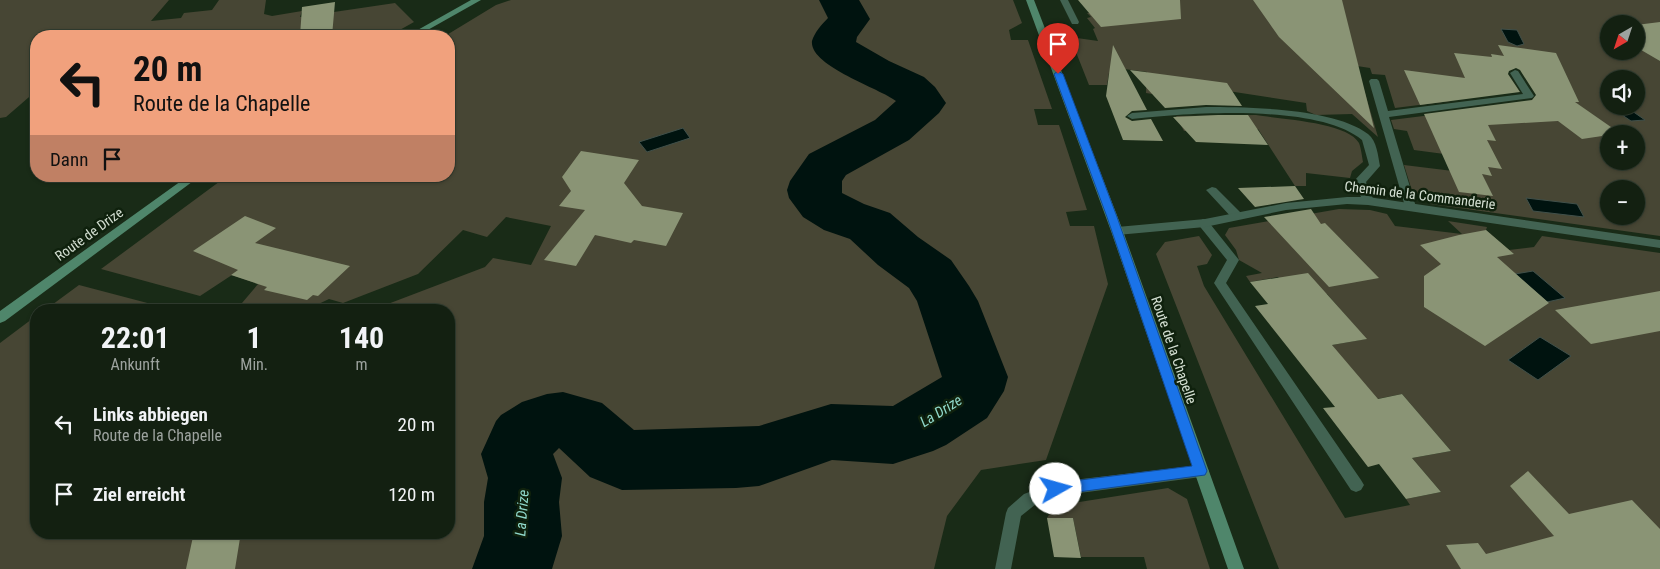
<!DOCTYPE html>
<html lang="de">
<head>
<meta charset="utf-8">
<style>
	body { margin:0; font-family:"Roboto Condensed",sans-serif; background:#1c281a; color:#f1f3f6; height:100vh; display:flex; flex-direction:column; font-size:19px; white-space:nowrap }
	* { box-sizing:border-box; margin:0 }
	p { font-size:16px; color:#9da39f }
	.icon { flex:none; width:28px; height:28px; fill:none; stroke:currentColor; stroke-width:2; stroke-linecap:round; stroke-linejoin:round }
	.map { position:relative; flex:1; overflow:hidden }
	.drawer { position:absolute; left:30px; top:304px; width:425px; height:235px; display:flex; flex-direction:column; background:#132011; border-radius:20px; box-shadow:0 1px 4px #0004,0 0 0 1px #323e31 }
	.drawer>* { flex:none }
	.guide { position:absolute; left:30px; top:30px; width:425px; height:152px; border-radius:20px; box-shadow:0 1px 4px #0004,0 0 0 1px #323e31; background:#f1a17d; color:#111; overflow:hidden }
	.needle { width:32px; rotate:219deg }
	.tools { position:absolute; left:1600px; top:15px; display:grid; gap:10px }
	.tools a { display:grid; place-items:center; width:45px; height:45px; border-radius:50%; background:#132011; box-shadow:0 1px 4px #0004,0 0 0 1px #323e31; font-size:25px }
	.pin { position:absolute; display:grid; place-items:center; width:42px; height:42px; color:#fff; margin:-51px -21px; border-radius:50% 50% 50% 0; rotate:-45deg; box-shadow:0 0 5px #0007 }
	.pin .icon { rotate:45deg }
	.me { position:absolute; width:55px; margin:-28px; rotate:83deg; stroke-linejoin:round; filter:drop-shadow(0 0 4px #0008) }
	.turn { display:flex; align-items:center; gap:18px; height:105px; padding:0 20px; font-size:22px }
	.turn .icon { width:65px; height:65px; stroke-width:2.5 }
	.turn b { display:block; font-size:35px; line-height:42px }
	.then { display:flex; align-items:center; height:48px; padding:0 20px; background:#0003; gap:10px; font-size:19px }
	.eta { display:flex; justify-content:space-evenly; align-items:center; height:85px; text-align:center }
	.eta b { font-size:30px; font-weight:700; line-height:35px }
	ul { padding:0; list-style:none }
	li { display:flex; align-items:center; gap:15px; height:70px; padding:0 20px }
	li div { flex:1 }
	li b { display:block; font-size:19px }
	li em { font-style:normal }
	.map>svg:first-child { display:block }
</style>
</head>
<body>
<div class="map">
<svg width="1660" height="569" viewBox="0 0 1660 569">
	<rect width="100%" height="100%" fill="#192b17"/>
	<!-- green -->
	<path fill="#474634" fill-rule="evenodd" d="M0,0H169L151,21L181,18L184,13L212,10L219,0H266L264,14L272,16L302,11L300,17L395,3L414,22L389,36H296L277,31L273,34L263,31L254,36L238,32L229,36H36V91L6,117L0,118Z
		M511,0H1013L1022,23L1009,30L1011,40H1028L1052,109H1034L1038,125H1059L1087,210L1066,212L1070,226H1094L1108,284L1046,460L981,470L947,516L934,569H0V343L36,316V532H449V310H372L485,267L493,258L531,265L551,226L506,217L487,237L463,230L418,274L343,303L329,299L306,310H265L242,303L258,284L232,275L200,296L101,269L227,176H449V36H445L496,5Z
		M1117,0H1660V236L1430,204L1426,195L1413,194L1404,165L1461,172L1467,157L1414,150L1407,131L1394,129L1391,120L1512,105L1556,111L1521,63L1449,96L1451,101L1395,108L1385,75L1372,74L1370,68L1357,66L1378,137L1352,114L1316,115L1307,111L1306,103L1228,91L1171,97L1146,93L1147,72L1124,69L1123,75L1109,73L1107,85H1089L1070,37L1098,41L1093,29L1095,28L1087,18L1091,17L1087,13L1114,10ZM1609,24H1636V51H1609ZM1609,79H1636V106H1609ZM1609,134H1636V161H1609ZM1609,189H1636V216H1609Z
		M1256,115C1278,119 1348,122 1359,143C1361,148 1362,156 1363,162L1352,171L1350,178L1306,173V186H1295L1258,129L1184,131L1176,116Z
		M1339,209L1370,210L1387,214L1395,226L1462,234L1448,221L1487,227L1486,230L1509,250L1534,247L1542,236L1660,253V569H1279L1156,254L1165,242L1199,236L1212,255L1207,264L1197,266L1204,286L1345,518L1410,505L1406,499L1441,492L1412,458L1451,451L1402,394L1367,401L1332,345L1366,339L1327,294L1297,299L1278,277L1250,282L1246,276L1262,273L1239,260L1236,250L1225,235L1229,228Z
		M79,285L174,310H45Z
		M1168,488L1187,499L1210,569H1147L1144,557H1081L1073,518H1047L1054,506Z"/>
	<!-- water -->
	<path fill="#00130f" stroke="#40504a" d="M1501,29L1517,30L1524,44L1517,46L1508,42Z
		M1609,106H1625L1645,120L1631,121Z
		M683,128L690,138L647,152L639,142Z
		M1526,198L1577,204L1584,217L1533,211Z
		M1533,271L1565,298L1547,302L1515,274Z
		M1540,337L1571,356L1538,380L1508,360Z"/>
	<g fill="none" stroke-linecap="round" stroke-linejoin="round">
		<!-- river -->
		<path fill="#00130f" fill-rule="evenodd" d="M819,0H859L870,19L857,37L856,42L889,61L924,77L935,87L946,103L939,113L909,140L846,175L842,181V193L864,204L890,213L918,237L951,260L969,286L978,301L1008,377L1004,391L987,418L946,445L933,451L893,464L832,460L759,486L736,488L622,490L590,477L559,448L553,454L562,478L559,502L562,536L552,569H472L484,536V502L488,478L481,454L496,421L501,415L522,402L547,394L563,392L602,403L634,430L759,426L831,404L893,406L942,377L917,301L909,288L878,265L850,239L824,230L803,217L789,198L787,190L790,181L809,154L875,120L896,101C879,88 809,66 812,41C814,33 822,24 828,18Z"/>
	</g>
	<!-- building -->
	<path fill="#8a9475" d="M1078,0H1180L1181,19L1101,27Z
		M1253,0H1342L1374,128L1279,37Z
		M335,2L332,36H300L302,7Z
		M1660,22V61L1636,47V25Z
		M1113,45L1147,110L1132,111L1125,117L1132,121L1151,119L1163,141L1123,140L1106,96Z
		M1498,45L1556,53L1579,102H1575L1621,134H1609V135L1582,139L1558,121L1488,125L1496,141L1487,140L1502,169L1488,167L1492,176L1482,174L1493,196L1459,192L1424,114L1532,100L1536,95L1520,70L1516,68L1509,71L1508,74L1520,92L1420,105L1404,70L1465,78L1454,53L1492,57L1491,54L1504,56Z
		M1130,70L1227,83L1242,106L1206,105L1165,108Z
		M1218,115H1248L1268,145L1196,142L1173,117Z
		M581,151L639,160L624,183L642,206L683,213L666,246L634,240L631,243L595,235L576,266L544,260L585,210L559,206L571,191L562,177Z
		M1295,186L1304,199L1255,207L1238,188Z
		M1311,209L1321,224L1325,223L1379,278L1329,287L1264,217Z
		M245,216L276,228L255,243L350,266L318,296L313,295L307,300L264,290L267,287L231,275L238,270L193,251Z
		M1486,230L1514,254L1497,257L1549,303L1485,346L1424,307V276L1441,264L1420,245L1459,235Z
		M1308,273L1367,339L1332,345L1378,399L1402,394L1451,451L1412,458L1441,492L1406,499L1379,464L1368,467L1323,408L1335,407L1255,306L1268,304L1250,282Z
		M1660,291V331L1591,344L1555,310Z
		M1528,471L1569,514L1632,500L1660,529V569H1461L1446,545L1478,543L1486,554L1554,536L1510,486Z
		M1047,518H1073L1081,558L1054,557Z
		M194,532H241L235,569H186Z"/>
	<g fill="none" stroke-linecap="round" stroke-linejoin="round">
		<!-- lane -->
		<path fill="#426352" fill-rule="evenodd" d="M1060,0H1068L1079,22L1078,24H1072Z
			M1515,70L1518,71L1534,96L1532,98L1389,117L1416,207L1414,210H1406L1369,81L1371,79H1377L1379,81L1388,111L1523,94L1510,73Z
			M1206,107C1248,107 1335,108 1368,134C1377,141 1378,156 1380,166L1366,182L1374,201L1372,204H1364L1354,181L1369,165L1362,140C1318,103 1188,113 1132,119L1127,116L1132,113Z
			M1212,187L1216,188L1241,213L1243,216L1241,219H1233L1208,192L1206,190Z
			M1203,219L1207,220L1239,260L1226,283L1361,480L1364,485L1361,490L1356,492L1351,490L1214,283L1227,260L1197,223Z"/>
		<!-- street -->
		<path fill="#426352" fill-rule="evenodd" d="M1347,197H1368L1660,240V248L1368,205L1347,204L1286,210L1205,227L1117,235L1111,231L1117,227L1205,219L1286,203Z
			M1201,465L1206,466L1209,471L1206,476L1201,477L1057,496L1036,504L1021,516L1011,569H995L1006,513L1008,508L1024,494L1056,482Z"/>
		<!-- secondary -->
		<path fill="#4f866b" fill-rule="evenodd" d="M471,0H481L417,36H407Z
			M1026,0H1034L1123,231L1244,569H1228L1111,231Z
			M188,176H200L5,321L0,323V311Z"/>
	</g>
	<!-- route -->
	<path fill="#1a73e8" stroke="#114b97" d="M1058,71L1063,74L1117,217L1207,471L1205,475L1056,495L1051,493L1048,489L1051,485L1056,483L1192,466L1107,217L1054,74Z"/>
	<g text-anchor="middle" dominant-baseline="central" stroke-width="5" stroke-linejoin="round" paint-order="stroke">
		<!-- street labels -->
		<g font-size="14" fill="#d5e0d3" stroke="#0f210d">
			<text transform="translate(1420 195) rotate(7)">Chemin de la Commanderie</text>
			<text transform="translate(89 234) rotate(-36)">Route de Drize</text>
			<text transform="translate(1174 350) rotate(71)">Route de la Chapelle</text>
		</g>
		<!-- water labels -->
		<g font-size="15" font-style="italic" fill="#90d9cb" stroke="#0f210d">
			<text transform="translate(941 411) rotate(-32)">La Drize</text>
			<text transform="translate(522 513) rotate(-86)">La Drize</text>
		</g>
	</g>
</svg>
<div class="tools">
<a><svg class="needle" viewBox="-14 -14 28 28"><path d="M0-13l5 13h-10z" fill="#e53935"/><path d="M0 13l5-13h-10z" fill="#9da39f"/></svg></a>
<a><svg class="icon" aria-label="sound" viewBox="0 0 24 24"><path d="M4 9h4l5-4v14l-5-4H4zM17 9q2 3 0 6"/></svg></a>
<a>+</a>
<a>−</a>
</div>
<div class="pin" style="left:1058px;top:74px;background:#d93025"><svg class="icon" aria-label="arrive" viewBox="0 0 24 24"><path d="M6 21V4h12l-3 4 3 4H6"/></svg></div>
<svg class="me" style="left:1056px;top:489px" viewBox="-20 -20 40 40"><circle r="19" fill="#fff"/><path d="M0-13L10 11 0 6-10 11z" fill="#1a73e8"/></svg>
<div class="guide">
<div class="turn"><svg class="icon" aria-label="left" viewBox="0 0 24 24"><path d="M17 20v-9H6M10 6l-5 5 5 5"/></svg><div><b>20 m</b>Route de la Chapelle</div></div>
<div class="then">Dann<svg class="icon" aria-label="arrive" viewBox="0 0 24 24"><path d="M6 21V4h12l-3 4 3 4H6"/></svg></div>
</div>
<section class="drawer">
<div class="eta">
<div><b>22:01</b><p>Ankunft</p></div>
<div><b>1</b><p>Min.</p></div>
<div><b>140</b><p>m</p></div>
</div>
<ul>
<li><svg class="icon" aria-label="left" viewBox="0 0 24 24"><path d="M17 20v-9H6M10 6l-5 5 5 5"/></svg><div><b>Links abbiegen</b><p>Route de la Chapelle</p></div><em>20 m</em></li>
<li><svg class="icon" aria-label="arrive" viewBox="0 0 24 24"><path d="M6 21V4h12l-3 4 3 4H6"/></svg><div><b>Ziel erreicht</b></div><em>120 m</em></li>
</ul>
</section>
</div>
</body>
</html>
